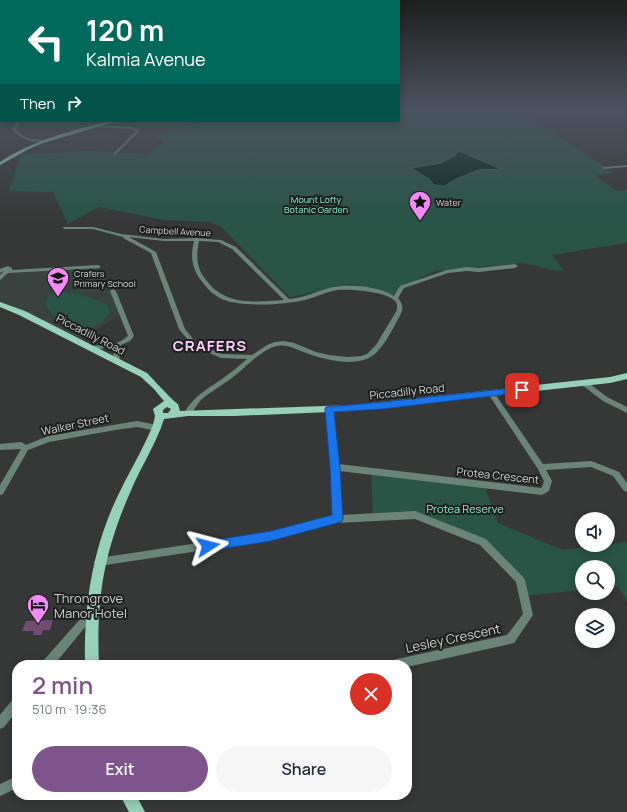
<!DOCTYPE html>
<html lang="en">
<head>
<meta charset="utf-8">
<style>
	body { margin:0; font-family:Manrope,sans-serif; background:#f6f6f7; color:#1f2937; height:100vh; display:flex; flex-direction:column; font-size:15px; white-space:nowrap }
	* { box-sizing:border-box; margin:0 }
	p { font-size:13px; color:#747a83 }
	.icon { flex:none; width:22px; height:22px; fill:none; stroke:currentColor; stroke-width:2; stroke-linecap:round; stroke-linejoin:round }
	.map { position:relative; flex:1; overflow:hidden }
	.side { position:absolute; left:12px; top:660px; width:400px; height:140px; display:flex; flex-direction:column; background:#fff; border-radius:16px; box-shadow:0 2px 10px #0003 }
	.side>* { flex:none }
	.banner { position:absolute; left:0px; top:0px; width:400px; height:122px; box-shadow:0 2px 10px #0003; background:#00695c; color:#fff; overflow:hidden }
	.tools { position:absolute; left:575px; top:512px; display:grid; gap:8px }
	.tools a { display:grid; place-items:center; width:40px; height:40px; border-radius:50%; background:#fff; box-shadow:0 2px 10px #0003; font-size:20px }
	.pin { position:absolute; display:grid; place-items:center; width:34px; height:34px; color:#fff; margin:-17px; border-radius:8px; box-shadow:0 2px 6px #0006 }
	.me { position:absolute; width:44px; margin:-22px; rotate:81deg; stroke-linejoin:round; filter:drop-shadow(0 0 3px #0008) }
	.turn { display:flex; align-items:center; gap:14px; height:84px; padding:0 20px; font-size:18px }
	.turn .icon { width:52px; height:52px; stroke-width:2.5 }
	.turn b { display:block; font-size:28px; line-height:34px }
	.then { display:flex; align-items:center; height:38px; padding:0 20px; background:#0003; gap:8px; font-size:15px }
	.round { display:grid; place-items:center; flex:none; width:42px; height:42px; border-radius:21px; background:#f6f6f7 }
	.summary { display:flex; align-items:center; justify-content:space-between; height:68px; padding:0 20px }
	h1 { font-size:24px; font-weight:600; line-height:30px; color:#7d558c }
	.button { display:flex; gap:8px; margin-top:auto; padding:8px 20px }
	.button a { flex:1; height:46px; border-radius:24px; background:#7d558c; color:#fff; font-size:16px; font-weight:600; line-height:46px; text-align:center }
	.button a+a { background:#f6f6f7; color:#1f2937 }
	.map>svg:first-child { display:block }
</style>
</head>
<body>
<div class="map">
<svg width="627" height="812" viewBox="0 0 627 812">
	<rect width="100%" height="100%" fill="#363837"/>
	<!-- built -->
	<path fill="#38423e" d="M98,267L113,291L122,314L77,341L0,304V278L6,272Z"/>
	<!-- green -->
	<path fill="#295446" d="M399,108H515L615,173L594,175L617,191L627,190V243L552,255L564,270L556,271L524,263L435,271L402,287L392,296L370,287L350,285L290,297L221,227L210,222L164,220L99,207L68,224L53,192L9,191L21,155L87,151L148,154L163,144L161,140L153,139L160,134L207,121H399Z
		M63,292L76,293L107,304L110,312C107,316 103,321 100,324C76,339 17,299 63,292Z
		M371,471L484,485L498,523L563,550L627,542V601L618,586L608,587V567H582V590L524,596L520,580L483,542L415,515L373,517Z"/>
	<!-- water -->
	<path fill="#052a1f" stroke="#425d55" d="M459,151L501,169L478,170L454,180L445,186L434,185L429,179L411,168L441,163L454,156Z"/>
	<!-- building -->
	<path fill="#724c73" d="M53,620L50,630H43L42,635H33L34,631H22L26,621Z"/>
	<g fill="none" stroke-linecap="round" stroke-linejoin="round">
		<!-- minor -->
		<path fill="#6a847a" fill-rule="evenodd" d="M17,121H21L16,129C23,139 31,139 42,140V142C30,142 20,139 12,129Z
			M97,125L133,127L140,131L115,155H114V153L136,131L132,129L96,127Z
			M627,165V167L604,169L602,168L604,167Z
			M63,227H93L121,234L164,239L197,238L221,240L236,247L289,299C305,298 319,290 334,287C352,284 378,286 394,296L400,286L447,270L467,267L479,268L515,264L518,266L515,268L479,272L467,271L448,273L404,288L398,298C407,309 400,314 395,325C390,334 384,345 376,353C359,369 326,360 306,353C297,350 288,344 277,346C262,349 245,368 233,377C223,385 211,391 201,400C197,405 194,409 191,415L188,416L184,413C193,397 207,389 222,379C230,373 239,366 247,359L221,358L193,346L179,329L151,253L123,238V237L93,229H65L63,228ZM129,237L164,241H194C190,257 192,270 203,283C208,290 215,296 224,300C243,307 285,305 305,300C316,297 326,292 337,290C349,289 392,291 397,304C397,304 397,309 397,310L376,345L367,354L361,356L347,357L329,355L316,352L294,343L284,341L275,342L267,345L252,355L222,354L197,344L185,329L156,252ZM199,241L218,242L232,249L284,300C255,302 226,306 207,281C196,269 196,256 199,241Z
			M98,265L100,266V268L8,273L0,280V275L4,271L0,273V269L8,266L12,268V270Z
			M113,289L116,291L134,336L130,341L121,345L119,352L120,361L117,363L114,361L113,352L114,347L91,350L88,348L91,346L116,343L121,341L128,336L110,291Z
			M582,381H586L607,397L627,407V413L603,401L582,385L581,383Z
			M489,391H493L543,464L591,461L594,462L619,472L627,483V492L624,491L613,476L591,467L546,470L552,481L549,491L542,495L339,471L341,515L415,511L486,539L523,577L525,580L533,615L514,643L407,667V665H388L389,661L393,660L507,635L523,614L516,582L480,545L415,519L337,523L271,540L99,566L96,565L94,562L96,559L99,558L271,532L333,516L331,467L325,409L329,406L333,409L339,464L541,488L542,487L544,481L538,469L489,395L488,393Z
			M137,421L157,425L160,426L161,428L160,430L157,431L137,427L115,430L49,442L28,450L3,494L0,495V485L21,449L0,450V444L21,442L26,445L48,436Z
			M92,607L95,609L97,612L95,615L54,665H42L43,661L89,609Z
			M17,698V711L4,727L0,729V715L13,699Z
			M17,776V788L0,796V784Z"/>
		<!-- major -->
		<path fill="#98d1bb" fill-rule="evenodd" d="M111,121H118L43,143L29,149L0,165V162C34,140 72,130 111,121Z
			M0,302L25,311L147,373C153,379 174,402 178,404L180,411L353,405L610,377L627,373V379L610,383L353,411L235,416H188L164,419C156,444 142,465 132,488C104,551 96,597 99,665H85C84,609 91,556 114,504C126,477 142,452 153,425L155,416L153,409L164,401L154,389L141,377L19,315L0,307ZM167,407L171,409L168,413H163V410Z
			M120,795H136L145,812H129Z"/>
	</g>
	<!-- sky -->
	<linearGradient id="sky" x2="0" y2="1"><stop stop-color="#1e1f1e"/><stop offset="0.49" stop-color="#4c535e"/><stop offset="1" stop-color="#4c535e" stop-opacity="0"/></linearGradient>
	<rect width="627" height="222" fill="url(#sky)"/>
	<!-- route -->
	<path fill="#1a73e8" stroke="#114b97" d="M522,387L526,390L525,392L383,409L334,412L340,467L343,519L341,522L271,541L208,551L204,549L202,546L204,542L208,541L271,531L332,515L330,467L325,409L326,407L383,402Z"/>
	<!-- icons -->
	<defs>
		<g id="sight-pin" transform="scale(1.15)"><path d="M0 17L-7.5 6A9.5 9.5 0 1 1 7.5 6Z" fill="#f18af4" stroke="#1e1f1f"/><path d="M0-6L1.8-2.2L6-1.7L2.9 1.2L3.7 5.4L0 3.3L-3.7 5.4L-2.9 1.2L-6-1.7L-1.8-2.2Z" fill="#111"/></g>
		<g id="school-pin" transform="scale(1.15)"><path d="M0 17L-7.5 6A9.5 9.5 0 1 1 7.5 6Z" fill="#f18af4" stroke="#1e1f1f"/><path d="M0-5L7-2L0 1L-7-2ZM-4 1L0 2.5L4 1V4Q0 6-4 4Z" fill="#111"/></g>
		<g id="hotel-pin" transform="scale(1.15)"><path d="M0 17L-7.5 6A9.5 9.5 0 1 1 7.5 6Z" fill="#f18af4" stroke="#1e1f1f"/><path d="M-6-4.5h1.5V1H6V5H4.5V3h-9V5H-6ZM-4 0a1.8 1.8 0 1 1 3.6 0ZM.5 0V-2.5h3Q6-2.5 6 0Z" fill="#111"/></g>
	</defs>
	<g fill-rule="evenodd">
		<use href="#sight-pin" x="420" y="202"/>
		<use href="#school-pin" x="58" y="278"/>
		<use href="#hotel-pin" x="38" y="605"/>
	</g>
	<g text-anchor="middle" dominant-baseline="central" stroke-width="4" stroke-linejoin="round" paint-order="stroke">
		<!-- far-park labels -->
		<g font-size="9" fill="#8befcc" stroke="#1e1f1f">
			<text x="316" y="199">Mount Lofty<tspan x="316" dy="10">Botanic Garden</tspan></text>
		</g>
		<!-- far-poi labels -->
		<g font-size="9" fill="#d1d3d2" stroke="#1e1f1f" text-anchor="start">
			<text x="436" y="202">Water</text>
			<text x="74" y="273">Crafers<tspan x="74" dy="10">Primary School</tspan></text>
		</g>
		<!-- far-street labels -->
		<g font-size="9" fill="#d1d3d2" stroke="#1e1f1f">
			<text transform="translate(175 231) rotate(3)">Campbell Avenue</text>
		</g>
		<!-- street labels -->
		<g font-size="11" fill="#d1d3d2" stroke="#1e1f1f">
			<text transform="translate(91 334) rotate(27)">Piccadilly Road</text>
			<text transform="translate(407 391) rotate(-6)">Piccadilly Road</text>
			<text transform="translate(75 424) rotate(-12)">Walker Street</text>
			<text transform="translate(498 475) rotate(6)">Protea Crescent</text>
		</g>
		<!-- park labels -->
		<g font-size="11" fill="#8befcc" stroke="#1e1f1f">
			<text x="465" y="508">Protea Reserve</text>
		</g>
		<!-- near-poi labels -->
		<g font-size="13" fill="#d1d3d2" stroke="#1e1f1f" text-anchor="start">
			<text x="54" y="598">Throngrove<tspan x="54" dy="15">Manor Hotel</tspan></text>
		</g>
		<!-- near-street labels -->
		<g font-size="13" fill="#d1d3d2" stroke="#1e1f1f">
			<text transform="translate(453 638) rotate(-12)">Lesley Crescent</text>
		</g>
		<!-- district labels -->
		<g font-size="15" font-weight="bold" letter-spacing="1" fill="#fecffd" stroke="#1e1f1f">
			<text x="210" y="345">CRAFERS</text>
		</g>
	</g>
</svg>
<div class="tools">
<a><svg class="icon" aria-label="sound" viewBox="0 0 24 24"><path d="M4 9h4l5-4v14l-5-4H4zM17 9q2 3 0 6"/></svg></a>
<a><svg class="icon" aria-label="search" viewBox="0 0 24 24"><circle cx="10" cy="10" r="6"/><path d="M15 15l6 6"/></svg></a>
<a><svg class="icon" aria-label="layers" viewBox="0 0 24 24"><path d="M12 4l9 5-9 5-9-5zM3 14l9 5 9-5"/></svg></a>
</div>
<div class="pin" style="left:522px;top:390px;background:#d93025"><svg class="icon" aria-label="arrive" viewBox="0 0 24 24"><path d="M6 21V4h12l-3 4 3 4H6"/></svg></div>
<svg class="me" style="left:208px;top:546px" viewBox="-20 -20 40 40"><path d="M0-17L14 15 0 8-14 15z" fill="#1a73e8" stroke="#fff" stroke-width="4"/></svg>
<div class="banner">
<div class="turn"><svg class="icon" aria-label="left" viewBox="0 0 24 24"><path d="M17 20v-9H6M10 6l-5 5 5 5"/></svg><div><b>120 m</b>Kalmia Avenue</div></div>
<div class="then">Then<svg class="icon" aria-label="right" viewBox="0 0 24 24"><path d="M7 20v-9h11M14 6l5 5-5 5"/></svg></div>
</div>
<section class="side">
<div class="summary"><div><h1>2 min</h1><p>510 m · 19:36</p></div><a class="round" style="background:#d93025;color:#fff"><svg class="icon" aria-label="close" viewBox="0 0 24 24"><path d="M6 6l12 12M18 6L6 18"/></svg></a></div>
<div class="button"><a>Exit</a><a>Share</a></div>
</section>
</div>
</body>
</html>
